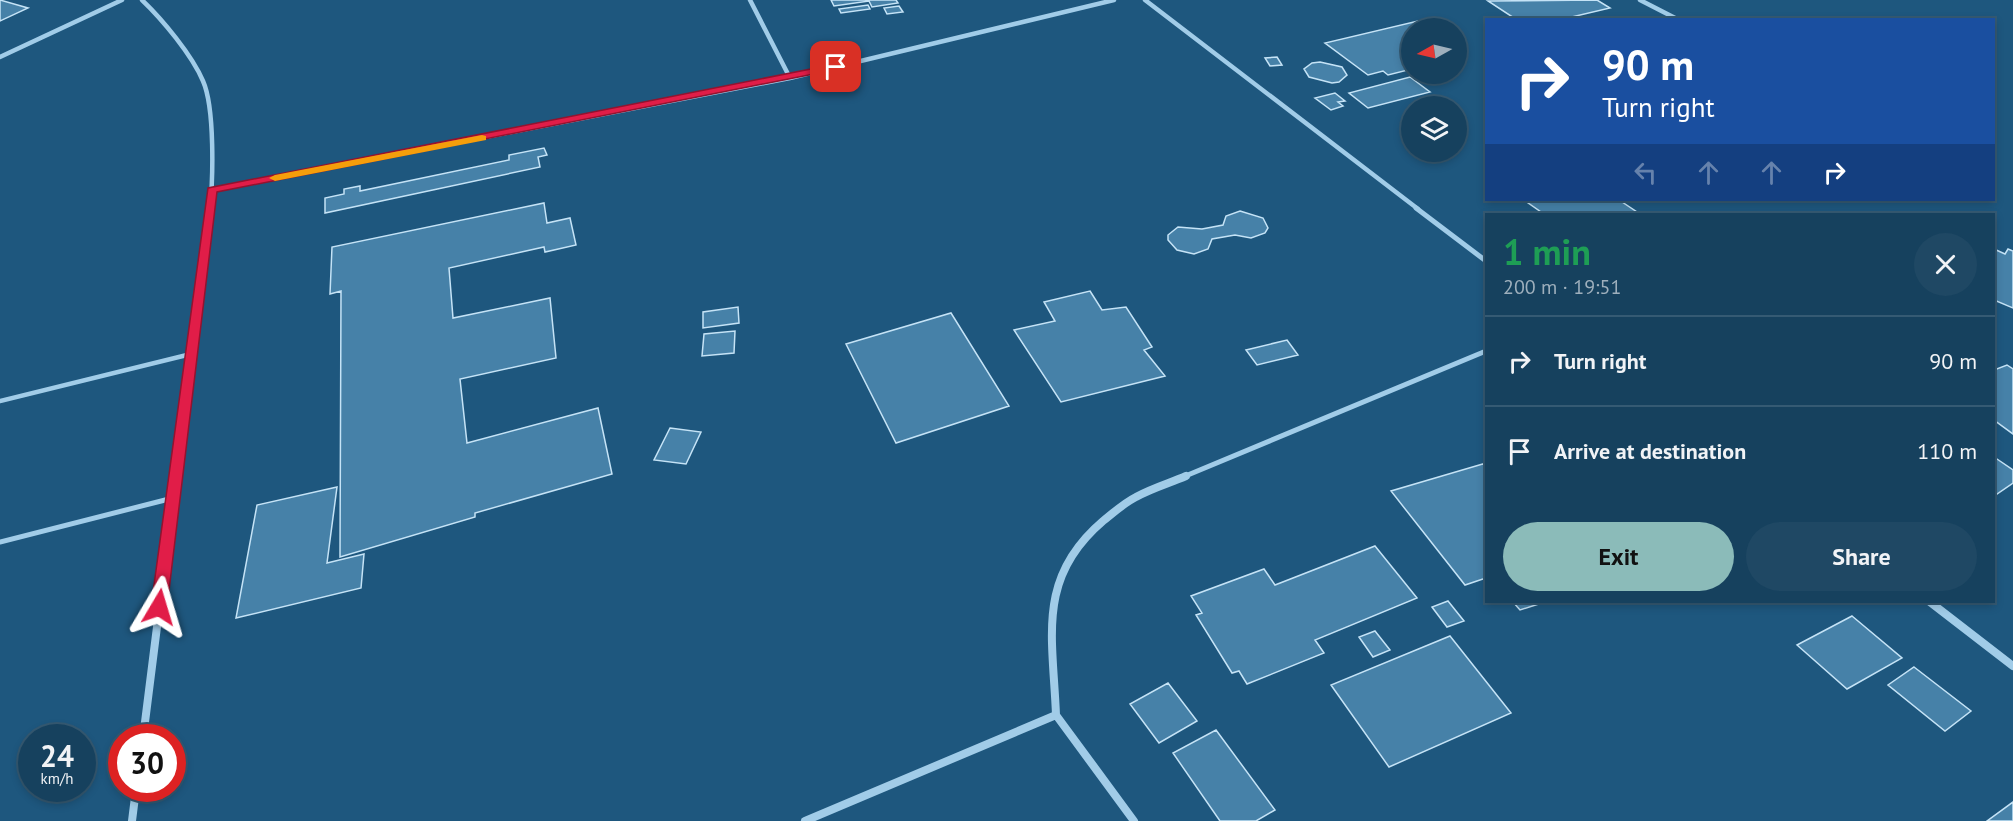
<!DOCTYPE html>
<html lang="en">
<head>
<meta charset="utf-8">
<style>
	body { margin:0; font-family:"PT Sans",sans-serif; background:#1f4864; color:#f1f3f6; height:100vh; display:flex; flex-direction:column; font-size:22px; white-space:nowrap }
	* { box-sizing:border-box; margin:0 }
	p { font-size:20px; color:#9eafbc }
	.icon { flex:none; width:33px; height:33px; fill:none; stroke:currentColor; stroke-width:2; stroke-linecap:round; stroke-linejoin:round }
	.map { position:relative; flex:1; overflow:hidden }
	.sheet { position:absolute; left:1485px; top:213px; width:510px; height:390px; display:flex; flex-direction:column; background:#16415e; border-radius:0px; box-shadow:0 3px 9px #0003,0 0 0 2px #355a73 }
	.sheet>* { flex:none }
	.banner { position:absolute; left:1485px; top:18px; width:510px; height:183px; border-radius:0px; box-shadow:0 3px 9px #0003,0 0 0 2px #355a73; background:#1a4fa0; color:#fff; overflow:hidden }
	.needle { width:39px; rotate:262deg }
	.tools { position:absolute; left:1401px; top:18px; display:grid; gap:12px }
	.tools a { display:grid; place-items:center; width:66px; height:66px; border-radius:50%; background:#16415e; box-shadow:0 3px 9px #0003,0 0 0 2px #355a73; font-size:30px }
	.speed { position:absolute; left:18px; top:724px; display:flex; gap:12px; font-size:30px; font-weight:700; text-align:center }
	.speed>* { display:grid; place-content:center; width:78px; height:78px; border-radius:50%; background:#16415e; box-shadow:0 3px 9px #0003,0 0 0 2px #355a73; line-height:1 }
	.speed small { font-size:15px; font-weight:400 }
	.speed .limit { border:9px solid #d22; background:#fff; color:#111 }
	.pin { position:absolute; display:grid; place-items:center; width:51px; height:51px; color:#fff; margin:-26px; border-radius:12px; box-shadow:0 3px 9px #0006 }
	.me { position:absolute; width:66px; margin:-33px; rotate:7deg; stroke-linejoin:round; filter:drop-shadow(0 0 4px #0008) }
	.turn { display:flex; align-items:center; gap:21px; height:126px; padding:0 18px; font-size:27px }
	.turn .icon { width:78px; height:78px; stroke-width:2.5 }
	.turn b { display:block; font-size:42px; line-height:51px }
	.lanes { display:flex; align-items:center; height:57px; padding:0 18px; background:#0003; justify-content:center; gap:30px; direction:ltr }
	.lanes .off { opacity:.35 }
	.round { display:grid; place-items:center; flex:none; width:63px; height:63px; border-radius:32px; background:#1f4864 }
	.head { display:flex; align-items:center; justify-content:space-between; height:102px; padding:0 18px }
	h1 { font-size:36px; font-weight:700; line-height:45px; color:#1e9e55 }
	.button { display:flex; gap:12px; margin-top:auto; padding:12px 18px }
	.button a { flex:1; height:69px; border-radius:36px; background:#8bbbb9; color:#111; font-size:24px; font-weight:700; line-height:69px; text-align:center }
	.button a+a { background:#1f4864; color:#f1f3f6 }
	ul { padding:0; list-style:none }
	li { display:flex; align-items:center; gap:18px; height:90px; padding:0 18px; border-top:2px solid #355a73 }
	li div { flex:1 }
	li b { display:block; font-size:22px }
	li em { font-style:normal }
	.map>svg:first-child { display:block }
</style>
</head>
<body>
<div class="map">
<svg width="2013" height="821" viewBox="0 0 2013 821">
	<rect width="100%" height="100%" fill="#1e577e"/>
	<!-- building -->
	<path fill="#4681a8" stroke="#c5e3f6" stroke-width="1.5" d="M0,0L28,8L0,21Z
		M831,0H896L898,3L872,7L869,1L834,6Z
		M1597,0L1610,8L1559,20H1517L1488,1Z
		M868,5L870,9L841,13L839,9Z
		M899,6L903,12L887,14L884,8Z
		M1418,21L1430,28H1412V69L1388,75L1383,71L1368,75L1325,43Z
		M1277,57L1282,65L1270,66L1265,58Z
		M1320,62L1342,67L1347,75L1339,82L1332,83L1309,77L1304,69L1312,63Z
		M1410,77L1430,92L1368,108L1349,93Z
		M1335,93L1345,101L1338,102L1343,106L1331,110L1315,98Z
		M544,148L547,155L538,157L540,167L325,213V198L344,194V189L360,186V191L509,160V155Z
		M1524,200H1619L1640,214H1544Z
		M544,203L547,223L570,218L576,245L545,252L544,247L449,268L453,318L550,298L556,358L460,379L467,443L598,408L612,474L475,513V517L340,557L341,291L330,294L332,247Z
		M1240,211L1263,218L1268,228L1265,233L1251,238L1235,235L1212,239L1208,249L1194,254L1177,250L1168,240V235L1178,227L1202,229L1223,225L1226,216Z
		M1994,249L2005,254L2008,249L2013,251V308L1994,300Z
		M1090,291L1102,310L1126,307L1152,347L1144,350L1165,376L1061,402L1014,330L1055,321L1044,302Z
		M738,307L739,323L703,328V312Z
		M951,313L1009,406L896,443L846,344Z
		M735,331L734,353L702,356L704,334Z
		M1287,340L1298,355L1257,365L1246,350Z
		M2007,365L2013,369V434L1994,420V370Z
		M670,428L701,432L686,464L654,460Z
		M1994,457L2013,470V483L1994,496Z
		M1486,463V578L1465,585L1391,491Z
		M337,487L327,563L364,554L361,588L236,618L257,505Z
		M1375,546L1417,598L1315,640L1324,653L1247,684L1239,671L1232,673L1196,615L1202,613L1191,596L1264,569L1275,585Z
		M1448,601L1464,621L1447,627L1432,607Z
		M1513,602H1545L1520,610Z
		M1852,616L1902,658L1847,689L1797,645Z
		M1375,631L1390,650L1373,657L1359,637Z
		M1450,636L1511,713L1389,767L1331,685Z
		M1914,667L1971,711L1945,731L1888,685Z
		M1168,683L1197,721L1159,743L1130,704Z
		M1216,730L1275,810L1256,821H1220L1173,753Z
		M2013,802V821H1987Z"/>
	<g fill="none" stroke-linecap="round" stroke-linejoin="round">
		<!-- lane-far1 -->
		<path stroke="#a1cce8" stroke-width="4.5" d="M0,401L191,354"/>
		<!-- lane -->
		<path stroke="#a1cce8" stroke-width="5" d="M0,542L173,498"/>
		<!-- street-far2 -->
		<path stroke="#a1cce8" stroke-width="4.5" d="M142,0C162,19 192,55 203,81C215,108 213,179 210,209
			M750,0L790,78
			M1145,0L1418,209
			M1640,0L1679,20
			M0,57L122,0
			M212,190L790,78L1114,0"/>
		<!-- street-far1 -->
		<path stroke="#a1cce8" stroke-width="5" d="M1416,208L1486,261
			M176,477L210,208
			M1183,477L1486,351"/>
		<!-- street -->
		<path stroke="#a1cce8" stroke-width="8" d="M1930,602L2013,666
			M1056,715C1053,637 1036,578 1103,521C1113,513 1124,503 1136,497C1152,488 1170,483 1186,476
			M143,738L176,476
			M132,821L136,789
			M805,821L1056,715L1134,821"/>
	</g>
	<!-- route -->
	<path fill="#e11d48" stroke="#92132f" stroke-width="1.5" d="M836,64L841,67L839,69L217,192L167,607L165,612H153L151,607L208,188Z"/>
	<!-- slow -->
	<path fill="#f59e0b" d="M482,135L486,136V140L275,181L269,178L275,175Z"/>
</svg>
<div class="tools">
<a><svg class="needle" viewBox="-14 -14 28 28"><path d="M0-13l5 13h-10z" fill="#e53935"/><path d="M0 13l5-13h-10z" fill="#9eafbc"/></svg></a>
<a><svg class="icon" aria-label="layers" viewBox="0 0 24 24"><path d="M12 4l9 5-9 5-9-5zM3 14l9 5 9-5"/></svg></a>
</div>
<div class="speed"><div>24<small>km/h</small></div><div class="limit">30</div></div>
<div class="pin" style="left:836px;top:67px;background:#d93025"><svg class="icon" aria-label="arrive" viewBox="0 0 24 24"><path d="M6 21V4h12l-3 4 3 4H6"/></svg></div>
<svg class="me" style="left:159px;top:607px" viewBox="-20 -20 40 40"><path d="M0-17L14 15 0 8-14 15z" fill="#e11d48" stroke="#fff" stroke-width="4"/></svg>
<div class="banner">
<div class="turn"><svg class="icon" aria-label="right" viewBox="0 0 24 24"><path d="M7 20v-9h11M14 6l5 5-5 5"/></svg><div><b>90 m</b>Turn right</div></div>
<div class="lanes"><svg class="icon off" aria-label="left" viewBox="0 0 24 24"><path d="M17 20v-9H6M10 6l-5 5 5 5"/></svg><svg class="icon off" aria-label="ahead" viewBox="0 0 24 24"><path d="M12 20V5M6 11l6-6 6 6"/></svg><svg class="icon off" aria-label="ahead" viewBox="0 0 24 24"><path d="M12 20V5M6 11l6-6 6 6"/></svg><svg class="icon" aria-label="right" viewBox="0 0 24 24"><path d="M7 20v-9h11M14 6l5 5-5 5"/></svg></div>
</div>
<section class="sheet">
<div class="head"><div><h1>1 min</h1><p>200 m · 19:51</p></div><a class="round"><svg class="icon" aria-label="close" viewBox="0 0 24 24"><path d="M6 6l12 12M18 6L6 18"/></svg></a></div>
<ul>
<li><svg class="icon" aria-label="right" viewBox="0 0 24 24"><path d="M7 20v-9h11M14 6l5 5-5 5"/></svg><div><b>Turn right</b></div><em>90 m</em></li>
<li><svg class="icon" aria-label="arrive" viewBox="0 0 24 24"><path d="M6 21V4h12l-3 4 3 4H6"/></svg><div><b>Arrive at destination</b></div><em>110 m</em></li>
</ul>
<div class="button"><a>Exit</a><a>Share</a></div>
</section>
</div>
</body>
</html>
